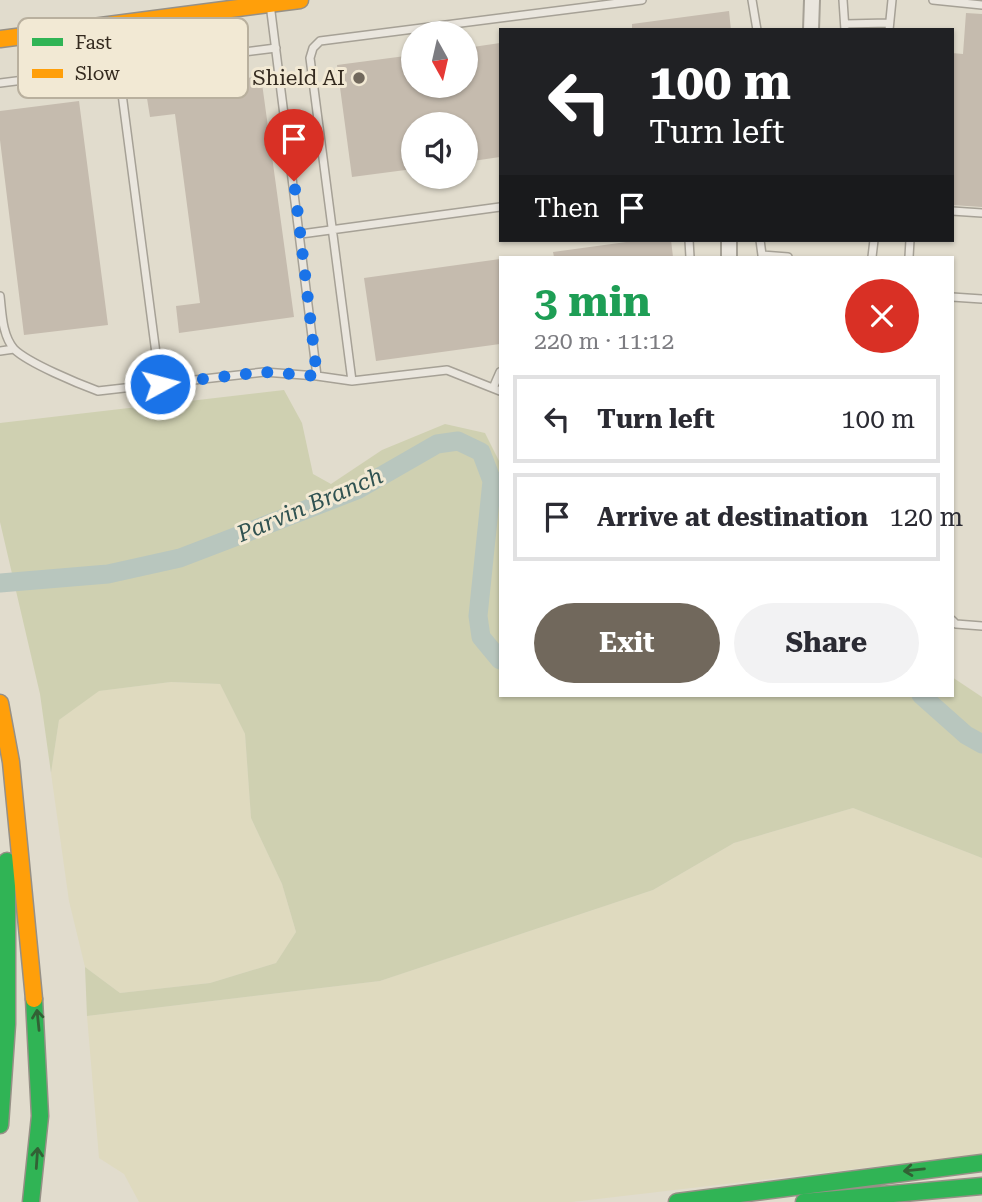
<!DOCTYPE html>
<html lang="en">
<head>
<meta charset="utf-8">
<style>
	body { margin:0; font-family:"Roboto Serif",serif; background:#f2f2f3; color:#2b2b33; height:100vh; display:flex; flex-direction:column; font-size:26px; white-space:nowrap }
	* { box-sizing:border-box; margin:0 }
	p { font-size:23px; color:#7c7c81 }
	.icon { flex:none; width:38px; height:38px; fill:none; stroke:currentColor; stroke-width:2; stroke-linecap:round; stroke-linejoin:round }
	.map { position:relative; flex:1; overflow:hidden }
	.sheet { position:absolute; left:499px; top:256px; width:455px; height:441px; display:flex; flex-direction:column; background:#fff; border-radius:0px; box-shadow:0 2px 5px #0004 }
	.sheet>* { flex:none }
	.banner { position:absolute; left:499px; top:28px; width:455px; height:214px; border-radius:0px; box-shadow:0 2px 5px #0004; background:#202124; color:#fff; overflow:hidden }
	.needle { width:46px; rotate:172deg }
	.buttons { position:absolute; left:401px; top:21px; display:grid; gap:14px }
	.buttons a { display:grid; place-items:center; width:77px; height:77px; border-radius:50%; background:#fff; box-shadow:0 2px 5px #0004; font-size:35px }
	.pin { position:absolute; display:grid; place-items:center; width:60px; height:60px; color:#fff; margin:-72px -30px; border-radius:50% 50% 50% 0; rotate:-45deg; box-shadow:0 0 7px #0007 }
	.pin .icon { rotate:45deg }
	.me { position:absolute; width:77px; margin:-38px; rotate:83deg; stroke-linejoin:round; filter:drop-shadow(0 0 5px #0008) }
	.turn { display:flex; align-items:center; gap:24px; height:147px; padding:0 35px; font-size:32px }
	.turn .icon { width:91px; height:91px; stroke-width:2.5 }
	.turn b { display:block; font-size:49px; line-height:60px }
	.then { display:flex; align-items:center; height:66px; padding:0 35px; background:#0003; gap:14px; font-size:26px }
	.round { display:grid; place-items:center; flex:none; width:74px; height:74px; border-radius:37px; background:#f2f2f3 }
	.overview { display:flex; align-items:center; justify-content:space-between; height:119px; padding:0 35px }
	h1 { font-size:42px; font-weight:700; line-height:52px; color:#1e9e55 }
	.button { display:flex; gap:14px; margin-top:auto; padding:14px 35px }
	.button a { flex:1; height:80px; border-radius:42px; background:#71685c; color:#fff; font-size:28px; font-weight:700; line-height:80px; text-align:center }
	.button a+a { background:#f2f2f3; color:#2b2b33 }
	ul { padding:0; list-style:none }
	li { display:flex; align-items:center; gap:21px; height:88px; margin:0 14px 10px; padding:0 21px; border:4px solid #e1e1e2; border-radius:0px }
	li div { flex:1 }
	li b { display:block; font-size:26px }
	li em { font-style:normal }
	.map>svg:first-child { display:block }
</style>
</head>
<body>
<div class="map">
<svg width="982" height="1202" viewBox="0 0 982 1202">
	<rect width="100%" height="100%" fill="#e1dccd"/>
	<!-- farmland -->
	<path fill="#dfdabf" d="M171,682L220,684L245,734L251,818L282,884L296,932L276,963L210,983L120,993L85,967L69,901L51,773L59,720L98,691Z
		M853,808L982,858V1154L572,1202H139L124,1174L99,1158L87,1016L380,981L653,890L734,843Z"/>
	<!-- green -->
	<path fill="#cfd0b1" d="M284,390L302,423L313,474L331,484L382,450L445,424L485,433L500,463V695H952V677L982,697V858L853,808L734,843L653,890L380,981L87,1016L85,967L120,993L210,983L276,963L296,932L282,884L251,818L245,734L220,684L171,682L99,691L59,720L51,773L40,694L0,522V423Z"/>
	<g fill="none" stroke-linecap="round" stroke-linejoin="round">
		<!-- river -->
		<path stroke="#b8c6be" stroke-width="19" d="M0,583L108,574L180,558L357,490L437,444L458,441L481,452L492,481L478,616L481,637L500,660
			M921,695L966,735L982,744"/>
	</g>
	<!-- building -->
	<path fill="#c5bbae" d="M729,11L731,30H632V24Z
		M966,13L982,14V207L952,205V53L963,54Z
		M500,43V157L466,162V124H413V169L352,177L337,65L413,55V86H466V48Z
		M261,76L294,317L179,333L176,306L200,303L175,114L150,117L146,92Z
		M79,101L108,325L24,335L0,140V111Z
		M641,240H671L673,257H554L553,252Z
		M500,259V344L376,361L364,278Z"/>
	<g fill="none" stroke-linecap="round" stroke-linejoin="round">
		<!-- lane casing -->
		<g stroke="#a6a196" stroke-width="10">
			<path id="lane" d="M752,0L757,30
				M843,0L845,30
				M933,0L982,5
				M270,4L317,376L352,381L447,370L500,391
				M845,24L889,23
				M113,25L160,384
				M889,30L892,0
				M0,83L276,48
				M952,211L982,213
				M301,234L500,207
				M689,240L690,257
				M760,240L762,255L788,257
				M872,257L874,240
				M909,257L910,240
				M0,296C2,313 2,335 14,349C28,363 79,384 98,391L264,372L317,376
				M952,297L982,299
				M0,351L14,349
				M352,381L310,58L313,48L320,41L642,0
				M493,388L500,372
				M952,620L956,624L982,626"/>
		</g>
		<!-- street casing -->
		<g stroke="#a6a196" stroke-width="18">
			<path id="street" d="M811,30L812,0
				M729,257V240"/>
		</g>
		<!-- fast casing -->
		<g stroke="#969086" stroke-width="19">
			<path id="fast" d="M0,1125L7,1024V861
				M31,1202L40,1116L34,999
				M677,1202L982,1163
				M804,1202L982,1186"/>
		</g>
		<!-- slow casing -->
		<g stroke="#969086" stroke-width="19">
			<path id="slow" d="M0,39L300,0
				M0,703L11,762L34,999"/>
		</g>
		<!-- lane -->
		<use href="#lane" stroke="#eae6de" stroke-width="7"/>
		<!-- street -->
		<use href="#street" stroke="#eae6de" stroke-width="14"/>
		<!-- fast -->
		<use href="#fast" stroke="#30b455" stroke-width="16"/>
		<!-- slow -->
		<use href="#slow" stroke="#ff9f0a" stroke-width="16"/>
	</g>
	<!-- one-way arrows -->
	<defs><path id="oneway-shaft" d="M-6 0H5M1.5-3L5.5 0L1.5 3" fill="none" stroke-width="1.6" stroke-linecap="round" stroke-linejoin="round" transform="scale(1.75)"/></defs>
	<g stroke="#326135">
		<use href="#oneway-shaft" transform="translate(38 1020) rotate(-96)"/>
		<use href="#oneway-shaft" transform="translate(37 1158) rotate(-86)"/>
		<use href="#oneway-shaft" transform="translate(914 1170) rotate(174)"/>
	</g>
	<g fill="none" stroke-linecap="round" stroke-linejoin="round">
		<!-- route -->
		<path stroke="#1a73e8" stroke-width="12" stroke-dasharray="0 21.6" d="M160,384L264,372L317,376L294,181"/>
	</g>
	<!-- markers -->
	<circle fill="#71685c" stroke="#f2e9d4" stroke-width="2.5" cx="359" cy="78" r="7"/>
	<g text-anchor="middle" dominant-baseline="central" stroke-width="6" stroke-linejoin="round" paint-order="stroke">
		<!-- poi labels -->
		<g font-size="21" fill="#342a1f" stroke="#f2e9d4" text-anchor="end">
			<text x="345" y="78">Shield AI</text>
		</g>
		<!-- water labels -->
		<g font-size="23" font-style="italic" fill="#305251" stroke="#f2e9d4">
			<text transform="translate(310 505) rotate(-23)">Parvin Branch</text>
		</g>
	</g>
	<!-- legend -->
	<rect x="18" y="18" width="230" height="80" rx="10" fill="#f2e9d4" stroke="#b9b09e" stroke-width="2"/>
	<rect x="32" y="38" width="31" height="8" fill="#30b455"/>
	<rect x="32" y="69" width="31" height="9" fill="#ff9f0a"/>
	<g font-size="19" fill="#342a1f">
		<text x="75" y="49">Fast</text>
		<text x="75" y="80">Slow</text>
	</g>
</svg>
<div class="buttons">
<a><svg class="needle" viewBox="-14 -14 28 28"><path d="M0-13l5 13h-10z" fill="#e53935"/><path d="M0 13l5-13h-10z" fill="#7c7c81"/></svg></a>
<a><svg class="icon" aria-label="sound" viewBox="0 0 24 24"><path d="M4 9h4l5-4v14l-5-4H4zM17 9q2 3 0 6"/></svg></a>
</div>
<div class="pin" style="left:294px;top:181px;background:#d93025"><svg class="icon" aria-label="arrive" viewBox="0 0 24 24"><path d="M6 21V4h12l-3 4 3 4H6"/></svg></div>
<svg class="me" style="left:160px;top:384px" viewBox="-20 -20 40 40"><circle r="17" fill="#1a73e8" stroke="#fff" stroke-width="3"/><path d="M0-11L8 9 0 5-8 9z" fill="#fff"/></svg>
<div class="banner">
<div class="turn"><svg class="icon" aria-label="left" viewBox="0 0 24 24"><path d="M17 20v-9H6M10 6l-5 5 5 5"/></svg><div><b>100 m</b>Turn left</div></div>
<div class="then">Then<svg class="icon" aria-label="arrive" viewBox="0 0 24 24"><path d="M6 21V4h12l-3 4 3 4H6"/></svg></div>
</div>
<section class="sheet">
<div class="overview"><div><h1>3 min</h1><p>220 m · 11:12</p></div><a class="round" style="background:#d93025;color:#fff"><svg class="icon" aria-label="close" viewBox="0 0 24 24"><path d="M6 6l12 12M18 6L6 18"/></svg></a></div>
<ul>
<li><svg class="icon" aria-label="left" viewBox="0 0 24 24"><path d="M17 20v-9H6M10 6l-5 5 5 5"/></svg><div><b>Turn left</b></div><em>100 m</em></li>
<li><svg class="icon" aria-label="arrive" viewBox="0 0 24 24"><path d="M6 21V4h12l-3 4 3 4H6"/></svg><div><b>Arrive at destination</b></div><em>120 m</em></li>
</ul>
<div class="button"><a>Exit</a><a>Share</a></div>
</section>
</div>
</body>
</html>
